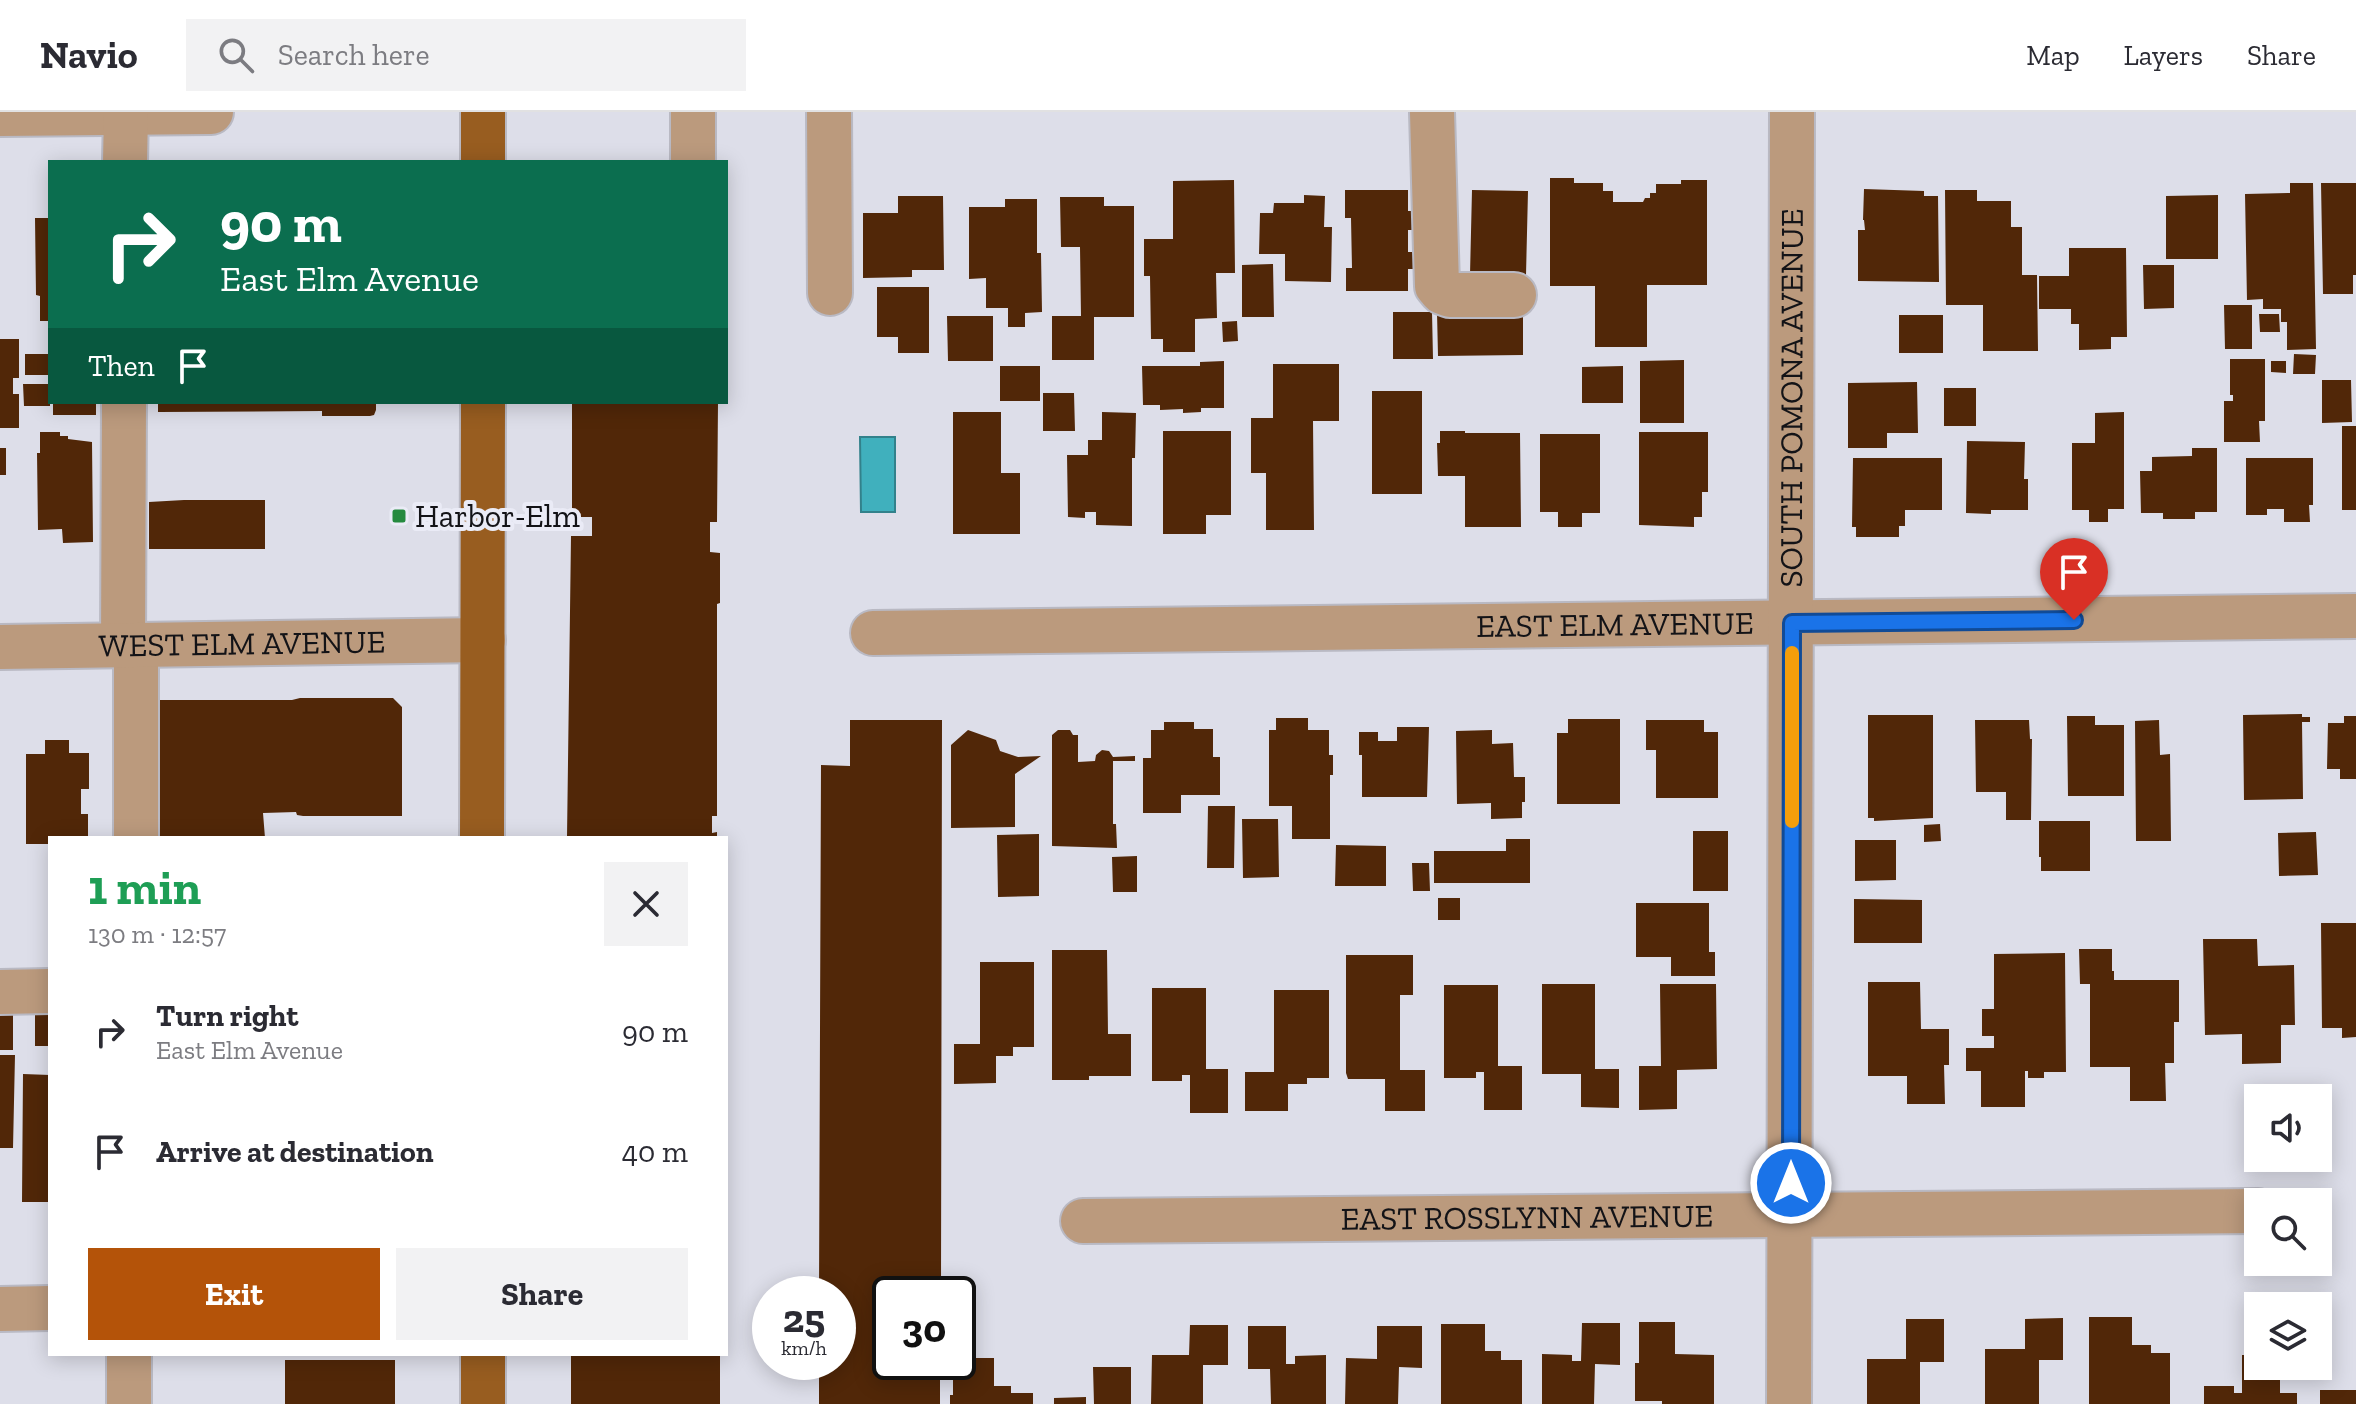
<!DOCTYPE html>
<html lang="en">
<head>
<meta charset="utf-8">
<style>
	body { margin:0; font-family:"Zilla Slab",serif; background:#f2f2f3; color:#2b2b33; height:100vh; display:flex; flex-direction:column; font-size:30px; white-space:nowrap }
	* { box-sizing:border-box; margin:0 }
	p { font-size:26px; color:#7c7c81 }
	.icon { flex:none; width:44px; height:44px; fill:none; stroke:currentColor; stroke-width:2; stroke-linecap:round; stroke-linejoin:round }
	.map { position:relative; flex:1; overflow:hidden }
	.details { position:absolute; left:48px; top:724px; width:680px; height:520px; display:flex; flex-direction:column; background:#fff; border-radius:0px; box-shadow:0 4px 20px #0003 }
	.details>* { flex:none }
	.hud { position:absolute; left:48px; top:48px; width:680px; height:244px; border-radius:0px; box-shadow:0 4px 20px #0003; background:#0b6e4f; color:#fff; overflow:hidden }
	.controls { position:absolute; left:2244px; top:972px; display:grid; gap:16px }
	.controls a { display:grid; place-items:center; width:88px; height:88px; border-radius:0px; background:#fff; box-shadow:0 4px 20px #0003; font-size:40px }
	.speed { position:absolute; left:752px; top:1164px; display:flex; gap:16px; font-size:40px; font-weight:700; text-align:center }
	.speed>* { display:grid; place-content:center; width:104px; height:104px; border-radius:50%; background:#fff; box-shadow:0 4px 20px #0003; line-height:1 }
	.speed small { font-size:20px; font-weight:400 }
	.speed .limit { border:4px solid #111; border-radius:12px; background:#fff; color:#111 }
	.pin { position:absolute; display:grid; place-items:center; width:68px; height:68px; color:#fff; margin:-82px -34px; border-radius:50% 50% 50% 0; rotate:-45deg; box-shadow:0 0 8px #0007 }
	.pin .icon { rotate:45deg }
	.me { position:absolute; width:88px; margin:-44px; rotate:0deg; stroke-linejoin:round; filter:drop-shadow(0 0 6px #0008) }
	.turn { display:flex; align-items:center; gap:28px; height:168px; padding:0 40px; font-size:36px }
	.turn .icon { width:104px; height:104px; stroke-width:2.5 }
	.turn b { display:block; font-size:56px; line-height:68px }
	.then { display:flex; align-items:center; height:76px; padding:0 40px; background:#0003; gap:16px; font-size:30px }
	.round { display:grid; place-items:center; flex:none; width:84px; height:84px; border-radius:0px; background:#f2f2f3 }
	.overview { display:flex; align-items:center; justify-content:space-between; height:136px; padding:0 40px }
	h1 { font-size:48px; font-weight:700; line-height:60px; color:#1e9e55 }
	.cta { display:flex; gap:16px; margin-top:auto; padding:16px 40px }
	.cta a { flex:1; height:92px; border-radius:0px; background:#b45309; color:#fff; font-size:32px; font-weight:700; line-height:92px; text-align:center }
	.cta a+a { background:#f2f2f3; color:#2b2b33 }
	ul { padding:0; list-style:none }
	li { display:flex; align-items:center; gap:24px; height:120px; padding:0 40px }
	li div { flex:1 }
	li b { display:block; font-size:30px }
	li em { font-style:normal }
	header { display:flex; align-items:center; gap:48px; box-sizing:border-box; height:112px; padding:0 40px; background:#fff; border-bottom:2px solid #e1e1e2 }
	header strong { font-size:38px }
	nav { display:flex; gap:44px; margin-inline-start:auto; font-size:28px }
	.search { width:560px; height:72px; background:#f2f2f3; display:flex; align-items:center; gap:20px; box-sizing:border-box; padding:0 28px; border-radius:0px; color:#7c7c81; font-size:30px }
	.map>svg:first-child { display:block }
</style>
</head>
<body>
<header>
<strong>Navio</strong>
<div class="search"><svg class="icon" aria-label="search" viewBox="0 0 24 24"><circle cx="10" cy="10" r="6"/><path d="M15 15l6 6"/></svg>Search here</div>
<nav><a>Map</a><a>Layers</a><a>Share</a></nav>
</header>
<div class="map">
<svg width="2356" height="1292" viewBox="0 0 2356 1292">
	<rect width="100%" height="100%" fill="#dddee9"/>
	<!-- water -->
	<path fill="#40b0bd" stroke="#32818b" stroke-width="2" d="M860,325H895V400H861Z"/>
	<!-- building -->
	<path fill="#512708" d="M1550,66H1574V71H1603V79H1613V90H1643L1645,86H1650V81H1656V72H1681V68H1707V173H1647V235H1595V174H1550Z
		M1234,68L1235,161H1216L1217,206L1195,207V240H1163V227H1151L1150,164H1144V127H1173V69Z
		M2290,71H2313L2316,237L2287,238V210H2281V197H2263V187L2247,188L2245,82L2290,81Z
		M2321,71H2356V163H2353V182H2323Z
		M1864,77L1924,79V84H1938L1939,170L1858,169V118H1865L1864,108H1863Z
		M1345,78H1408V99H1414V118H1408V140H1413L1414,157H1408V179H1346V156H1352L1351,106H1345Z
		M1472,78L1528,79L1526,163H1470Z
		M1945,78H1977V89H2011V115H2022V163H2037L2038,239H1983V193H1946Z
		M1304,83L1325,84L1324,115H1332L1331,170L1285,169V142H1259L1260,101H1273L1274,91H1304Z
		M2218,83V147H2166V84Z
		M898,84H943L944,158H912V165L863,166V101H898Z
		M1060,85H1104V94H1134V205H1094V248H1052V204H1081L1080,135H1061Z
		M1005,87H1037V141H1041L1042,200L1025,201V215H1008V196H986V166L969,167V95H1005Z
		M35,106H50V209H40V184L36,183Z
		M2069,136H2126L2127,225H2111V237L2079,238V212H2071V197H2039V164H2069Z
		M1273,152L1274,205H1242V153Z
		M2143,153H2174V196L2144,197Z
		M877,175H929V241H898V225H877Z
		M2224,193H2252V237H2225Z
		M1523,199V243L1438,244L1437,200Z
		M1393,200H1432L1433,247H1393Z
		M2259,202H2279L2280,220H2260Z
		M1899,203H1943V241H1899Z
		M947,204H993V249H948Z
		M1237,209L1238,229L1223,230L1222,210Z
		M0,227H19V266H13V282H19V316H0Z
		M25,242H49L50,263H25Z
		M2294,242L2316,243L2315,262H2293Z
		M2230,247H2265V309H2259L2260,330H2224V289H2233V283H2230Z
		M1684,248V311H1640V249Z
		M1224,249V296H1201V300L1183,301V297L1160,298V293H1143L1142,254H1200V250Z
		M2271,249H2286V261L2271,260Z
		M1273,252H1339V309H1313L1314,418H1266V361H1251V306H1273Z
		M1000,254H1040V289H1000Z
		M1623,254V291H1582V255Z
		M2322,268H2351L2352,310L2322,311Z
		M1917,270L1918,321H1887V336H1848V271Z
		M23,272H50V294H24Z
		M1944,276H1976V314H1944Z
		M1372,279H1422V382H1372Z
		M1043,281H1074L1075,319H1043Z
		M53,290H96V303H53Z
		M158,290H376V298L374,303L370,304H322V299L158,300Z
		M572,290H718L717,410H710V440L720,441V491L717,492V704H712V721L717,720V726H567L571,424H592V405H572Z
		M953,300H1001V361H1020V422H953Z
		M1102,300L1136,301L1135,346H1132V414L1096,413V400H1085V406L1068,405L1067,343H1088V328H1102Z
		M2124,300V397H2108V410H2089V398H2072V331H2095V301Z
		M2342,314H2356V398H2342Z
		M1163,319H1231V403H1206V422H1163Z
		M1440,319H1465V321H1520L1521,415H1465V364H1438L1437,331H1440Z
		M40,320H60V324H68V327L92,330L93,430L63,431L62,417L38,418L37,341H40Z
		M1639,320H1708V380H1702V405H1694V415L1639,413Z
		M1540,322H1600V401H1582V415H1558V400H1540Z
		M1967,329L2025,330L2024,367H2028V398H1991V402L1966,401Z
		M0,336H6V363H0Z
		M2192,336H2217V400H2195V407H2163V401H2141L2140,359H2152V345L2192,344Z
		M1853,346H1942V398H1905V414H1899V425H1856V415H1852Z
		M2246,346H2313V393H2309L2310,410H2284V397H2267V403H2246Z
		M184,388H265V437H149V390Z
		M300,586H393L402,595V704H303L297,703L296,700L263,701L265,726H148L146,588H292Z
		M2302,602V605H2310V610H2302L2303,687L2244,688L2243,603Z
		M1868,603H1933V706L1874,709V706H1868Z
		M2067,604H2095V613H2124V684H2068Z
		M2344,604H2356V667H2340V657H2327L2328,611H2344Z
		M1276,606H1308V618H1329V643H1333V663H1330V727H1292V694H1269V618H1276Z
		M1568,607H1620V692H1557V621H1568Z
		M850,608H942L941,1182H890V1250H940V1292H819V1250H838V1182H819L821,653L850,654Z
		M1646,608H1704V620H1718V686H1656V638H1646Z
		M1975,608H2029L2030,627H2032L2031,708H2006V680H1976Z
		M2159,608L2160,643L2170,642L2171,729H2136L2135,609Z
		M1164,610H1194V617H1213V645H1220V683H1181V701H1143V646H1151V618H1164Z
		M1397,615H1429L1427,685H1362V643H1359V620H1378V629H1397Z
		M968,618L996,628L1000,639L1018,645L1041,644L1015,662V715L951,716V633Z
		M1058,618H1070L1073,623H1078V650L1095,649L1096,643L1102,638L1109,639L1113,645L1135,644V649H1113V712H1116L1117,736L1052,734V623Z
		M1492,618V632L1513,631L1514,665H1525V690H1522V706L1491,707V691L1457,692L1456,619Z
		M45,628H69V641H89V677H81V702H88V726H50V732H26V642H45Z
		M1208,694H1235L1234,756H1207Z
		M1242,707H1278L1279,765L1243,766Z
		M2039,709H2090V759H2041V745H2039Z
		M1940,712L1941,729L1924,730V713Z
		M1693,719H1728V779H1693Z
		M2316,720L2318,763L2279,764L2278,721Z
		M1039,722V784L998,785L997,723Z
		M1506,727H1530V771H1434V739H1506Z
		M1855,728H1896V768L1855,769Z
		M1336,733L1386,734V774H1335Z
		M1137,744V780H1113L1112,745Z
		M1412,751H1429L1430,779H1413Z
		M1438,786H1460V808H1438Z
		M1854,787L1922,788V831H1854Z
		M1636,791H1709V840H1715V864H1671V845H1636Z
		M2321,811H2356V925L2342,926V916H2322Z
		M2203,827H2257L2258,854L2294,853L2295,913H2281V951L2242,952V922L2205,923Z
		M2079,837H2112V859H2114V868H2179V910H2174V951H2165L2166,989H2130V955H2090V872H2080Z
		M1052,838H1107L1108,922H1131V964H1089V968H1052Z
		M2065,841L2066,960H2044V966H2028V959H2025V995H1981V959H1966V936H1994V924H1982V897H1994V842Z
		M1346,843H1413V883H1400V958H1425V999H1385V967H1348L1346,961Z
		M980,850H1034V935H1013V944H996V971L954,972V932H980Z
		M1868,870H1920L1921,917H1949V953H1944L1945,992H1907V964H1868Z
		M1542,872H1595V957H1619V996L1581,995V962H1542Z
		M1660,872H1716L1717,957L1677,958V997L1639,998V954H1661Z
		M1444,873H1498V954H1522V998H1484V960H1476V966H1444Z
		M1152,876H1206V957H1228V1001H1190V963H1182V969H1152Z
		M1274,878H1329V966H1307V972H1288V999H1245V960H1274Z
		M0,888H13V938H0Z
		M35,891H50V934H35Z
		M0,943H15L13,1036H0Z
		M23,962L50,963V1090H22Z
		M2089,1205H2132V1233H2151V1241H2170V1292H2089Z
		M2063,1206V1248H2039V1292H1985V1237H2025V1207Z
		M1906,1207H1944V1250H1920V1292H1867V1247H1906Z
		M1639,1210H1675V1242L1714,1243V1292H1662V1289H1635V1251H1639Z
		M1582,1211H1620V1253L1595,1252L1594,1292H1542V1242L1572,1243V1249H1581Z
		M1441,1212H1485V1239H1501V1248H1522V1292H1441Z
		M1190,1213H1228V1253H1203V1292H1151L1152,1243H1189Z
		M1248,1214H1286V1252H1295V1244L1326,1243V1292H1271L1270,1257H1248Z
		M1377,1214H1422V1256L1399,1255L1398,1292H1345L1346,1246L1377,1247Z
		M571,1242H720V1292H571Z
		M2242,1243H2258V1254H2280V1281H2297V1292H2204V1274H2234V1281H2242Z
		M958,1246H994V1274H1011V1281H1033V1292H950V1283H953V1250H958Z
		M285,1248H395V1292H285Z
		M1093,1255H1131V1292H1094Z
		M2320,1278H2356V1292H2320Z
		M1086,1285V1292H1054V1286Z"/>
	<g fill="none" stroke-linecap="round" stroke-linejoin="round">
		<!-- minor casing -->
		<g stroke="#b9b9c3" stroke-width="48">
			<g id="minor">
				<path d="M693,0V50"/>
				<path d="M829,0L830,181"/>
				<path d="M1432,0L1437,174L1442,180L1450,183H1514"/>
				<path d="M0,2L211,0"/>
				<path d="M125,50L126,1"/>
				<path id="s1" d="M873,521L2356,504"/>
				<path d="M136,533V726"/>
				<path d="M123,534L124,290"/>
				<path id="s2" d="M0,535L483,528"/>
				<path d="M0,880L50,879"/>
				<path id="s3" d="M1083,1109L2258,1099"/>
				<path d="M0,1197L50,1196"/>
				<path d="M129,1292V1242"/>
				<path id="s4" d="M1789,1292L1792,0"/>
			</g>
		</g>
		<!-- major casing -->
		<g stroke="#b9b9c3" stroke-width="48">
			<path id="major" d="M483,0V50
				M482,726L483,290
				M483,1242V1292"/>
		</g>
		<!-- minor -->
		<use href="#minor" stroke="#bb9a7d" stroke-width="44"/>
		<!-- major -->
		<use href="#major" stroke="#985d20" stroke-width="44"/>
	</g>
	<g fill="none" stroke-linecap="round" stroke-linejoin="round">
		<!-- route casing -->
		<g stroke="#114b97" stroke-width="20">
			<path id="route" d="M1791,1071L1792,511L2074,508"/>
		</g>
		<!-- route -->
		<use href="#route" stroke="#1a73e8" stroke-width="14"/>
		<!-- slow -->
		<path stroke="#f59e0b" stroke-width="14" d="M1792,709V541"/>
	</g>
	<!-- markers -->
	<rect fill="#258a3f" stroke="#eaebf6" stroke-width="3" x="391" y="396" width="16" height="16" rx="4"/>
	<g text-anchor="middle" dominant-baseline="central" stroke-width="8" stroke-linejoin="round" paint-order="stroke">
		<!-- street labels -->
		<g font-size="32" fill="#131317" stroke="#eaebf6">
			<text stroke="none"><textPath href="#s4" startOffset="1006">SOUTH POMONA AVENUE</textPath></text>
			<text stroke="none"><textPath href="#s1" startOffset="742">EAST ELM AVENUE</textPath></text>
			<text stroke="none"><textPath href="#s2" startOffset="242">WEST ELM AVENUE</textPath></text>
			<text stroke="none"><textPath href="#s3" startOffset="444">EAST ROSSLYNN AVENUE</textPath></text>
		</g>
		<!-- poi labels -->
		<g font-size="32" fill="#131317" stroke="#eaebf6" text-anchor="start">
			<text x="415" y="404">Harbor-Elm</text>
		</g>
	</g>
</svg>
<div class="controls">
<a><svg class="icon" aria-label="sound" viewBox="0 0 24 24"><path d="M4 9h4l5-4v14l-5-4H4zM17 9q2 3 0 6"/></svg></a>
<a><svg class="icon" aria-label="search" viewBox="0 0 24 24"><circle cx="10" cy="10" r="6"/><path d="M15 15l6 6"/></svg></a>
<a><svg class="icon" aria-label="layers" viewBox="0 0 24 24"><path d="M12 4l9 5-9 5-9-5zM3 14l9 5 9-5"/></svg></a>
</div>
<div class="speed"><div>25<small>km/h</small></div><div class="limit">30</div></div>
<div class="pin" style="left:2074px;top:508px;background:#d93025"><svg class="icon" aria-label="arrive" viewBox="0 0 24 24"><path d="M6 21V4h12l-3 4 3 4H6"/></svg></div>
<svg class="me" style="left:1791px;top:1071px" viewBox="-20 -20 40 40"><circle r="17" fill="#1a73e8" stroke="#fff" stroke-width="3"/><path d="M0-11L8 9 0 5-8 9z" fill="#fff"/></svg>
<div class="hud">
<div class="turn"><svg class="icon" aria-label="right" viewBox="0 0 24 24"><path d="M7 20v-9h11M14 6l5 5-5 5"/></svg><div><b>90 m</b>East Elm Avenue</div></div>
<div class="then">Then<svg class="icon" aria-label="arrive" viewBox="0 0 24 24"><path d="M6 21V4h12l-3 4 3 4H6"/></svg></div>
</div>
<section class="details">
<div class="overview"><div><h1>1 min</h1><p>130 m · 12:57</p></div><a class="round"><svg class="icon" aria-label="close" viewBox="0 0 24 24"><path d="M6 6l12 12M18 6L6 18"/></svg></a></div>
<ul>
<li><svg class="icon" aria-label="right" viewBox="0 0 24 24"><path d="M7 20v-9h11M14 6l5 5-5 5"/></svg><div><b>Turn right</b><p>East Elm Avenue</p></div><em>90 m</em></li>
<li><svg class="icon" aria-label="arrive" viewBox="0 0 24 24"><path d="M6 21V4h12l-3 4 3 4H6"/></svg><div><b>Arrive at destination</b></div><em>40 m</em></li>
</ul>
<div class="cta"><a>Exit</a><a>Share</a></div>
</section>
</div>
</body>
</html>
